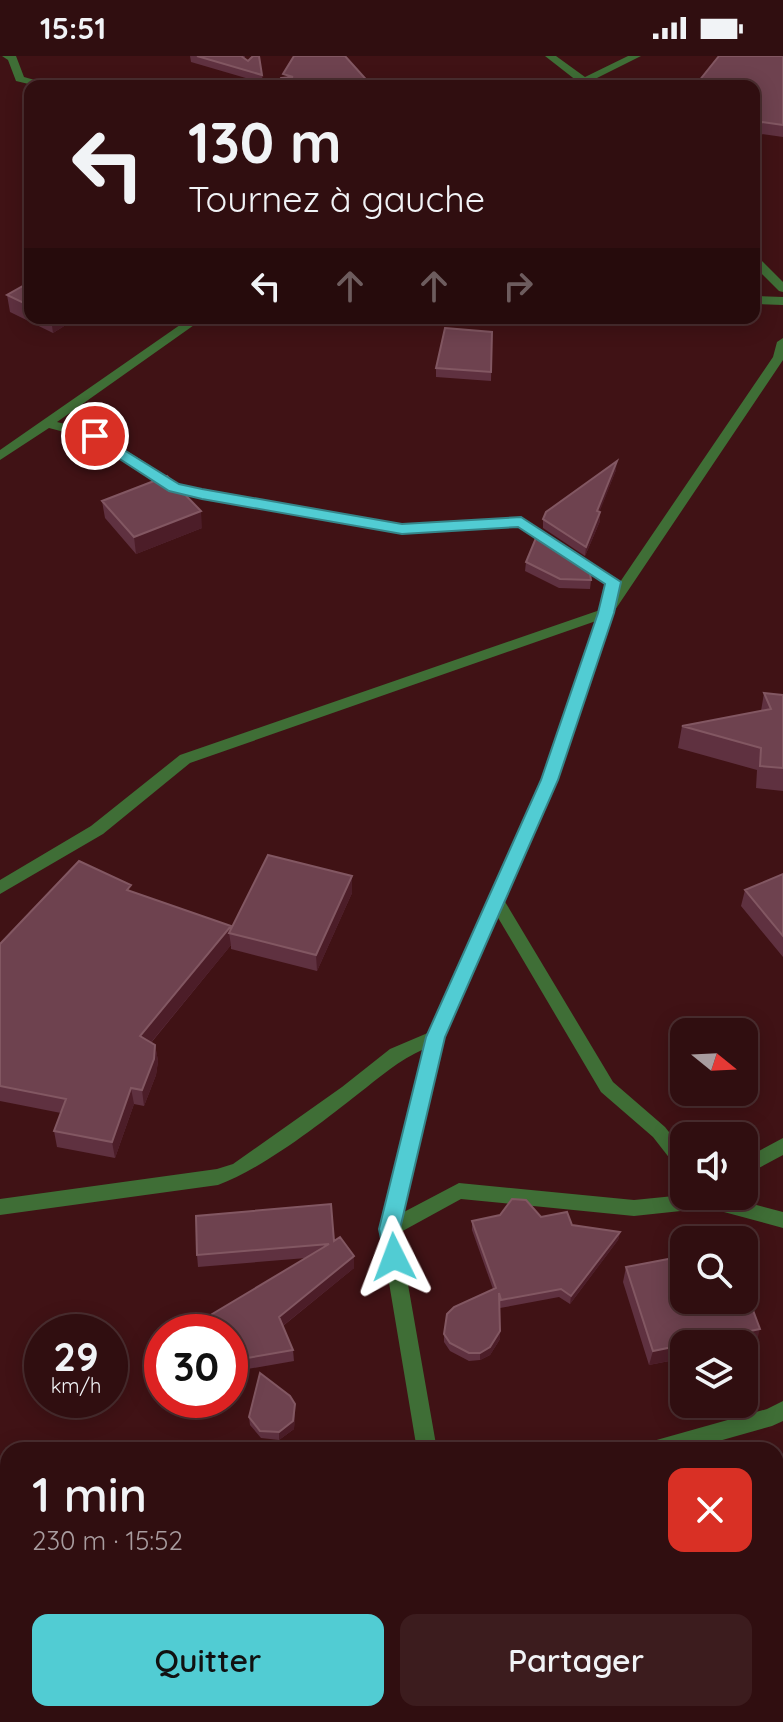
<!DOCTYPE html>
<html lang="fr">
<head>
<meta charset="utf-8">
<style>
	body { margin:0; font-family:Quicksand,sans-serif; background:#3c1c1e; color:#f1f3f6; height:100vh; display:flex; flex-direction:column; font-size:30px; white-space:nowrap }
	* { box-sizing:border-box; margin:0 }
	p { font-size:26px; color:#a89c9f }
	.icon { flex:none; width:44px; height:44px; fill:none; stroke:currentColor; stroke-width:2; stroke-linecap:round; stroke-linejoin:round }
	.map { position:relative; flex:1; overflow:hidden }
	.panel { position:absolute; left:0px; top:1386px; width:784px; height:280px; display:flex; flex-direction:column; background:#300e10; border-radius:24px 24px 0 0; box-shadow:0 4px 20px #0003,0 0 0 2px #4b2e30 }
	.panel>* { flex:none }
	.top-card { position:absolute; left:24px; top:24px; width:736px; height:244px; border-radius:16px; box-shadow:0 4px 20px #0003,0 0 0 2px #4b2e30; background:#300e10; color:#f1f3f6; overflow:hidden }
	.needle { width:52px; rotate:108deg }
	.tools { position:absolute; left:670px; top:962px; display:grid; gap:16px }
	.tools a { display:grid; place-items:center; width:88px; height:88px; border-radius:16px; background:#300e10; box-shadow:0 4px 20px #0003,0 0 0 2px #4b2e30; font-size:40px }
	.speed { position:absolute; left:24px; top:1258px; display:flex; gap:16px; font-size:40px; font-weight:700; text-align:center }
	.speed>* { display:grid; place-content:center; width:104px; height:104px; border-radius:50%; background:#300e10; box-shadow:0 4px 20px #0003,0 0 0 2px #4b2e30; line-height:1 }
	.speed small { font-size:20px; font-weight:400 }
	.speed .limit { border:12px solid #d22; background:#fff; color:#111 }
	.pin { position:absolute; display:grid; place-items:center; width:68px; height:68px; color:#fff; margin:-34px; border:4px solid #fff; border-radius:50%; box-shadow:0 2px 8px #0007 }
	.me { position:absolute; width:88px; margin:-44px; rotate:357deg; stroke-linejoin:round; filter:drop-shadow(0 0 6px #0008) }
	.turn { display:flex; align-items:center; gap:28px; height:168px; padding:0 32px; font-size:36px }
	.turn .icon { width:104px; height:104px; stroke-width:2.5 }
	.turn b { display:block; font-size:56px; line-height:68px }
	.lanes { display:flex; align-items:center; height:76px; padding:0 32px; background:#0003; justify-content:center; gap:40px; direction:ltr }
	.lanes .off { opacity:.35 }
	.round { display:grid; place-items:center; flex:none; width:84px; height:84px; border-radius:16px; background:#3c1c1e }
	.summary { display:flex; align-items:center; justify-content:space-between; height:136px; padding:0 32px }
	h1 { font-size:48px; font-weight:600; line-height:60px }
	.primary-button { display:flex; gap:16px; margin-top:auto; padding:16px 32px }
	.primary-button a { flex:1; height:92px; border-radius:16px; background:#51ccd3; color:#111; font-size:32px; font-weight:600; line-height:92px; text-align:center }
	.primary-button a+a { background:#3c1c1e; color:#f1f3f6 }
	.status { display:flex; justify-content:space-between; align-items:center; height:56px; padding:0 40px; background:#300e10; direction:ltr }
	.status svg { height:22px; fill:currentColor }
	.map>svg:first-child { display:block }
</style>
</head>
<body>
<div class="status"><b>15:51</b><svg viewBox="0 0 49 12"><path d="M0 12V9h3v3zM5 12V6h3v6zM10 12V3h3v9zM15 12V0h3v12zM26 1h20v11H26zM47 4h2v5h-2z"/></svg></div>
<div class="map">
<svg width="783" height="1666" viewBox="0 0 783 1666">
	<rect width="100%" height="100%" fill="#401215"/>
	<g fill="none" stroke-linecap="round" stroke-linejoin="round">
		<!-- street -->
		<path fill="#3f6e36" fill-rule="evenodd" d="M2,0H16L24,21L56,30H37L16,25L8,4Z
			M545,0H556L585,21L628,0H641L591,25L596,30H569L577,25Z
			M754,200L758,201L783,226V236L779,235L754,210Z
			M754,240L783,241V249L754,248Z
			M190,262H204L57,366L99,377L179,428L202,434L402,469L521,462L620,526L773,301L777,286L783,282V304L613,557L557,724L504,844L613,1026L665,1071L684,1095V1116L678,1113L653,1081L601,1036L497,860L445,981L402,1157L459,1127L634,1144L684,1139L723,1140L783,1156V1172L709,1152L634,1160L461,1143L399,1177L437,1394H417L380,1173L424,993C399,1004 380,1021 358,1038C320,1068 262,1113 218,1129L0,1159V1143L217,1113L233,1108L342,1031L390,993L430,976L541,724L596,565L190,707L103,778L0,838V824L91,770L180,699L600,554L606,528L518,470L402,477L202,442L169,434L91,383L49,372L0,404V394Z
			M783,1082V1099L744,1120V1103Z
			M783,1345V1365L772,1370L687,1394H643L646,1387L653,1385L767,1353Z
			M414,1658H436L433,1666H411Z
			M506,1658H528L531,1666H509Z"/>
	</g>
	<!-- wall -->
	<path fill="#5f3140" d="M190,0H245L244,2L262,19L263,27L191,6Z
		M783,0V81L754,77V30Z
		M30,226V262H77L53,277L10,256L7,239Z
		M611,262H661L611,264Z
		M492,276L491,325L436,321V312Z
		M616,414L599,456H600V465L585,500L543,472V463Z
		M102,445L202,472L136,498L105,462Z
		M526,506L591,524L590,533L559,532L525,515Z
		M764,637L783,639V735L756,732L757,714L678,692L682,670L761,655Z
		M783,818V901L741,850L745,834Z
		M352,820V837L317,915L231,893V889L151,987L155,989L158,1005L156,1019L144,1050L134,1048L115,1102L57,1091L54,1075L61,1057L0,1045V888L132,836L231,870V873Z
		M541,1161L572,1169L620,1176L618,1184L570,1248L559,1241L500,1252L499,1249L500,1283L490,1299L480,1304L469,1305L450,1295L444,1286V1278L493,1233L472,1174V1165Z
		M334,1185L354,1200V1212L283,1270L293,1294L294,1305L230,1316V1276L306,1202L198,1211L197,1199Z
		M626,1211L756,1288L649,1309L623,1226Z
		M295,1356L294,1373L279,1384L261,1382L250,1369L249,1361Z
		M783,1453V1589L776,1590V1454Z
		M242,1658H367L368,1666H307L303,1659L291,1666H250L243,1661Z"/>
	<!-- shaded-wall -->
	<path fill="#4c1d28" d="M51,262H77L53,277Z
		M617,405L616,414L596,465L597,455Z
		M201,455L202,472L136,498L134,481Z
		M600,456V465L585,500L586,491Z
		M352,820V837L317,915L316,899Z
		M231,870L232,877H229L231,889L143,996L140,980Z
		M155,989L158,1005L156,1019L144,1050L142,1034Z
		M131,1032L134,1048L115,1102L112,1086Z
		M620,1176L618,1184L570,1248L571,1240Z
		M354,1200V1212L280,1272L279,1261Z
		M760,1273L756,1288L744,1290V1288H686Z
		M500,1275V1283L490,1299L480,1304V1297Z
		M684,1288V1302L649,1309L653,1295Z
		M295,1348L294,1373L279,1384V1376Z
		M293,1658L303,1659L291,1666H280Z"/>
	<!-- building -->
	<path fill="#6e424f" stroke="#825762" stroke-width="2" d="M197,0H241L248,5L253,0H259L262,19Z
		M294,0H345L372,30H275L281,22L293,21L283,18Z
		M719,0H783V69L754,65V30H695Z
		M30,226V250L7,239Z
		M445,272L492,276L491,316L436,312Z
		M617,405L597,455L600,456L586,491L543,463L546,456Z
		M167,420L201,455L134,481L102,445Z
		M538,477L589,511L591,524L560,523L526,506Z
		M764,637L783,639V712L760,710L761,692L682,670L771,653Z
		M268,799L352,820L316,899L229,877Z
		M79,805L131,829L127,834L231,870L140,980L155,989L154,1003L142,1034L131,1032L112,1086L54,1075L66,1043L0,1030V888Z
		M783,818V880L745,834Z
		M512,1143L526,1144L541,1161L567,1156L572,1169L620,1176L571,1240L561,1233L501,1244L499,1237L500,1275L490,1291L480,1297H469L450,1287L444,1278L447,1258L454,1251L496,1232L472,1165L500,1159Z
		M331,1148L334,1185L340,1181L354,1200L279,1261L293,1294L230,1305V1276H190L194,1269L329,1188L197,1199L196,1160Z
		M684,1200V1244H744V1230L760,1273L653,1295L626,1211Z
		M260,1317L290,1340L295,1348L293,1365L279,1376L260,1375L249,1361Z
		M783,1453V1578L776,1579V1454Z
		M246,1658H293L280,1666H258Z
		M305,1658H367L368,1660L367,1666H311Z"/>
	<!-- route -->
	<path fill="#51ccd3" stroke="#358589" stroke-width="2" d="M95,376L179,428L202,433L402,468L521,461L621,526L614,557L558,724L445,981L400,1173L405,1201L402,1207L394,1210L386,1207L379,1173L426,981L541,724L598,557L605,528L518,471L402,478L202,443L169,435L89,383L87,380Z"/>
</svg>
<div class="tools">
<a><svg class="needle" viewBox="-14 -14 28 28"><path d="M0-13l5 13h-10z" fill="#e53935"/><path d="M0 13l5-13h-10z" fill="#a89c9f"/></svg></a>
<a><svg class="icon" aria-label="sound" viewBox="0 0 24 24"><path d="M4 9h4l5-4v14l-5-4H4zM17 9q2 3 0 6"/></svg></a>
<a><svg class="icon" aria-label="search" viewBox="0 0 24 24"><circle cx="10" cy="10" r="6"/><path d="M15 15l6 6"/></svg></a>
<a><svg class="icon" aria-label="layers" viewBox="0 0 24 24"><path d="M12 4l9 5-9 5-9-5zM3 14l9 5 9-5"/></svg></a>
</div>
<div class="speed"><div>29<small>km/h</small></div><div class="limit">30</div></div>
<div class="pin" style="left:95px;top:380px;background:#d93025"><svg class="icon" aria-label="arrive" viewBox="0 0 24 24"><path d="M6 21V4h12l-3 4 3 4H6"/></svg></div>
<svg class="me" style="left:394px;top:1201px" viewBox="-20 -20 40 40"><path d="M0-17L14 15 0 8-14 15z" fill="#51ccd3" stroke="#fff" stroke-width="4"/></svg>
<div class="top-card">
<div class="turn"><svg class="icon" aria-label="left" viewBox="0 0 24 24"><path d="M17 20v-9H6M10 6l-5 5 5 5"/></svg><div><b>130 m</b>Tournez à gauche</div></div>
<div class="lanes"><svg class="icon" aria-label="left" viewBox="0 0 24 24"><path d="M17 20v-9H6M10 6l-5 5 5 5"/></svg><svg class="icon off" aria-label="ahead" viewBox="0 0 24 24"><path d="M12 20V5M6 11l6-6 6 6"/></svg><svg class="icon off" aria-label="ahead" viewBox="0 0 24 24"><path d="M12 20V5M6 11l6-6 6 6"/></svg><svg class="icon off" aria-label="right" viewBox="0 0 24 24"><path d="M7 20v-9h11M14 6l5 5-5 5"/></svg></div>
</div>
<section class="panel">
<div class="summary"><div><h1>1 min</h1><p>230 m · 15:52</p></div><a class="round" style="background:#d93025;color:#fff"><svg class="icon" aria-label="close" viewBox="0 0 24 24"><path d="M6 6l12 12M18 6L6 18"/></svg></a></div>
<div class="primary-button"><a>Quitter</a><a>Partager</a></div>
</section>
</div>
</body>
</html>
